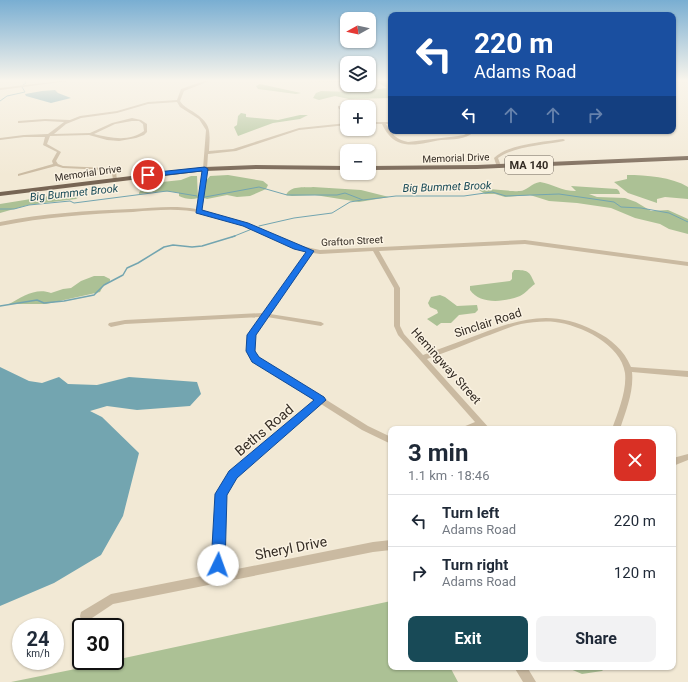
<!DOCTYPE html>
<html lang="en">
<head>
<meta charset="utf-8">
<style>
	body { margin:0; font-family:Roboto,sans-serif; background:#f2f2f3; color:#1f2937; height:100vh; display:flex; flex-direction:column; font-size:15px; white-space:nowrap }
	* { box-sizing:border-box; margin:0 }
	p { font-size:13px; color:#747a83 }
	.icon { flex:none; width:22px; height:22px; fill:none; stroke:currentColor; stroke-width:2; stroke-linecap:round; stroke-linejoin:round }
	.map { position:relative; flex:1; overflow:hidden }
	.side { position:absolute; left:388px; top:426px; width:288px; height:244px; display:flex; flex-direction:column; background:#fff; border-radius:8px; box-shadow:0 1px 3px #0004 }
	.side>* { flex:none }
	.hud { position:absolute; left:388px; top:12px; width:288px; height:122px; border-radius:8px; box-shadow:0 1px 3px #0004; background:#1a4fa0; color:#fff; overflow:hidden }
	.needle { width:26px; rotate:262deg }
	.buttons { position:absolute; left:340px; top:12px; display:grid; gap:8px }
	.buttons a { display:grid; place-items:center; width:36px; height:36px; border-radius:8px; background:#fff; box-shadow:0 1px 3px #0004; font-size:20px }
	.speed { position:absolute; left:12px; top:618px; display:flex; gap:8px; font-size:20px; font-weight:700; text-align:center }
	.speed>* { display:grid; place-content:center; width:52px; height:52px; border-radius:50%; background:#fff; box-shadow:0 1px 3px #0004; line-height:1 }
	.speed small { font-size:10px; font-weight:400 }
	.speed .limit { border:2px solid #111; border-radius:6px; background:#fff; color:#111 }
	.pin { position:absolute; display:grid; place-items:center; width:34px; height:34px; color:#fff; margin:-17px; border:2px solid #fff; border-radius:50%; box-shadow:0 1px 4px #0007 }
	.me { position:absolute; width:44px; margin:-22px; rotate:3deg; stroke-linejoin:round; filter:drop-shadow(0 0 3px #0008) }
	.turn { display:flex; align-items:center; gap:14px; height:84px; padding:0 20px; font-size:18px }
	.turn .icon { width:52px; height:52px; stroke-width:2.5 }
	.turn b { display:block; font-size:28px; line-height:34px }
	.lanes { display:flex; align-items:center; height:38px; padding:0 20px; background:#0003; justify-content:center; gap:20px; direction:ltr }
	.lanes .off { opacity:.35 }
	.round { display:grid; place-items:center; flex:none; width:42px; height:42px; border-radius:8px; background:#f2f2f3 }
	.summary { display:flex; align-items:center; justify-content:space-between; height:68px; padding:0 20px }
	h1 { font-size:24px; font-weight:700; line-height:30px }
	.action { display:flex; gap:8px; margin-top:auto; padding:8px 20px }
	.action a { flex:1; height:46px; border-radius:8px; background:#184a57; color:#fff; font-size:16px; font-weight:700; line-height:46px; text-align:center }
	.action a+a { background:#f2f2f3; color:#1f2937 }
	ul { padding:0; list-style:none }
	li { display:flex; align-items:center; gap:12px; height:52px; padding:0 20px; border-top:1px solid #e0e1e3 }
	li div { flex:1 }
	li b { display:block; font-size:15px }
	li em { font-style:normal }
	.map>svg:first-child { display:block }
</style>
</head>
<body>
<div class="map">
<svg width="688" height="682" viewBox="0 0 688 682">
	<rect width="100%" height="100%" fill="#f2e9d5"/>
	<!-- green -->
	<path fill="#acc195" d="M374,80H391V98L349,99L335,96L319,100L313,98L316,93L321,91L352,92L387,88Z
		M260,84L301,93L296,94L258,89L256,86Z
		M241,113L246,114V117L278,120L300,115H308L300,119L273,123L238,136L234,127L237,125L238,116Z
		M228,175L263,181L268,185L266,189L250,196L237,197L227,195L207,199L204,198V183L210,176Z
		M627,175C646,175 672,177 688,187V199L665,197L657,199V203L628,193L614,182L627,179Z
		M191,176H197L198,198C192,200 185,199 179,196V193C166,190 153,192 139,194V193L140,191L156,186L162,182L181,180Z
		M540,182C553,184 561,191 576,191L571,186L617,189L619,191L620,194H589L597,197L625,198L636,202L651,211L668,210L688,219V234L669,229L660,224L635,218L611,208L577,203L549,201L530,195L505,197L495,194H485L479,190C485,187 511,192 520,191C526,191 532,183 540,182Z
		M313,187L361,190L389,197L359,202L315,195L292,196L286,195C291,185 303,188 313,187Z
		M87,192L76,199L28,205L0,213V204L68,193Z
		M514,270C529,270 529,271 535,284C529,288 526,293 520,296C505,302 480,305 470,290V286L510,281L512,279V273Z
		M94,276H104L110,279V281L103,286L100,292L46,304H9C22,297 36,287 51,293L63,289L71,288L81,281Z
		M440,295L445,297L457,306L477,305L478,310L475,313L459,315L451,323H441L437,326L427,319L438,313L437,310L430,307L428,303L431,297Z
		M391,601V667H450L458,682H11L115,661V660Z
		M553,667H603L604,669L602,671L582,674L568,668Z"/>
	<!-- water -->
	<path fill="#73a5b0" d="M55,90L58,93L71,98L51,103L26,96L25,94L42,91Z
		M0,367L29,381L42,383L59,377L68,384L97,385L129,377L197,382L201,394L190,406L137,410L107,406L90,411L102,417L139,453L123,516L101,555L54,583L0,606Z"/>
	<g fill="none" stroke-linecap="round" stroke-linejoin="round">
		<!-- stream-far1 -->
		<path stroke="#73a5b0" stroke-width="1" d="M23,85L26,83L24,80
			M0,101L7,96L25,92L22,87
			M205,197L259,187L287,195H337L345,193L363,200L396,196H464L492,192L506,196L559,194L614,202L621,207L641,208L669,213L688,222
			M0,209H14L29,205L70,201L74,203L167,191L197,196
			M259,226L294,218L332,213L350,202L362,200
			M232,237L252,229"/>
		<!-- stream -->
		<path stroke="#73a5b0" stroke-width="1.5" d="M0,306L37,300L44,303L64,301L94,295L104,285L123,275L127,268L138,263L164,247L173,245L192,247L202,246L235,236"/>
		<!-- minor -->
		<path fill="#cabaa1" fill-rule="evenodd" d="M68,80H77L0,90V88Z
			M207,80H212L184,91L180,101C183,106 187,108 192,111C212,124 210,130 209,151L233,149L299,128L347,123V125L299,130L236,151L208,154L207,169L201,210L244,222L297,245L320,250L525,240L688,262V266L525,244L379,251L400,288V326L404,334L423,355C442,348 461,341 480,334C522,318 553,309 595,331C611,339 624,350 631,367L688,371V377L632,372C634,391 626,411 620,429H612C618,412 627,391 625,373C621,344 580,325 555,322C544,321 532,322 521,324C508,327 496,333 484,337C465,345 446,352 427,359L490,429H481L479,427L474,429H462L463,427L475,422L398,335L394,326V288L373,251L320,254L313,253L270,314L321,322L324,324L321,326L267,317C257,332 249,340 258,357L368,426L391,437V444L362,430L321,404L236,477L226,495L222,572L373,542L391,540V550L373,552L113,604L89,620L85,621L81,620L80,616L81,612L111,594L212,574L216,494L218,491L230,471L315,401L252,361C241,341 249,333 260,317L125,324L111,327L108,325L109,323L125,320L263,313L308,251C288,246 270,237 252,229C236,222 219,218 202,213C180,208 156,210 133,212C88,214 44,217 0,226V222C43,213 87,211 131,209C153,208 174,205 196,209L203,169L206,130L199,119L180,107L177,102L148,104L117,113L81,118L66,124L54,134L90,133L112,123L132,118L141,120L147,124V132L144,135L136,138L119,141L107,140L89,135L50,136L47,144L61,152L56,161L58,164L63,166L108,168L116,172L117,180L115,181L113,180L112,173L107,170L63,168L56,166L18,176V174L53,164L52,161L57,152L43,145L45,137H24L0,140V138L24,135L48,134L64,122L45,121L19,123H18V121L45,119L70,120L80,116L117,111L148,102L177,100L181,89ZM132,121H139L143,124L144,131C130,142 110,138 94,134L115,124Z
			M296,80H331L341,81L339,82L298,81Z
			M338,106H340L347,111V120L345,119L343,112L338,108Z
			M369,122H391V124H386C391,134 397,140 408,142L458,136L464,135L471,131L474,132C465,140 453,139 441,140C428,142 412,148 398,142C390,138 386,132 382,124H369Z
			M563,139L565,140L564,141C544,145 515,146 498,158L501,166V167H497L494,158C508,144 543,142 563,139Z
			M688,454V460L673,466V458Z
			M514,667H527L536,682H523Z"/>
		<!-- major -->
		<path fill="#776554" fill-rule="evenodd" d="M688,156V160L477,169L369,170V166L477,165Z
			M256,165L347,166V170L256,169L205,171L0,196V192L205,167Z"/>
	</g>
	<!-- sky -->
	<linearGradient id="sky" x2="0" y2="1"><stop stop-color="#79aed2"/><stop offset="0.46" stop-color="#f9f5ec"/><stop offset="1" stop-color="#f9f5ec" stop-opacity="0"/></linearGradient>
	<rect width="688" height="175" fill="url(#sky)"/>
	<!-- route -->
	<path fill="#1a73e8" stroke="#114b97" d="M205,167L208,169L202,210L248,223L314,251L256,335L255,351L259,357L324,397L326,400L237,478L227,495L225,565L223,569L218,571L213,569L211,565L215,494L229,471L314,400L252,362L246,351L247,335L306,252L294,249L243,226L196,213L202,171L148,177L145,175L148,173Z"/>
	<g text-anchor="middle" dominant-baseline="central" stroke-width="3" stroke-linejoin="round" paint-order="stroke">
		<!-- far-street labels -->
		<g font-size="10" fill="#342c24" stroke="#faf2e2">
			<text transform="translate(456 158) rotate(-2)">Memorial Drive</text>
			<text transform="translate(88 173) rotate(-8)">Memorial Drive</text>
			<text transform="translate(352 241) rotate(-3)">Grafton Street</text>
		</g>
		<!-- shield labels -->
		<rect fill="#faf2e2" stroke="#6f675d" stroke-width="1" x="505" y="156" width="48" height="18" rx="3"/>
		<g font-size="11" font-weight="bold" fill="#342c24">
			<text x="529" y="165">MA 140</text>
		</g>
		<!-- far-water labels -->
		<g font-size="11" font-style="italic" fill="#184a57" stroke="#faf2e2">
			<text transform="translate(447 187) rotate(-2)">Big Bummet Brook</text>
			<text transform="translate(74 193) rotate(-6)">Big Bummet Brook</text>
		</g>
		<!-- street labels -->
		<g font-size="12" fill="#342c24" stroke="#faf2e2">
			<text transform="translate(488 323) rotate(-18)">Sinclair Road</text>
			<text transform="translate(446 366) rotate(48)">Hemingway Street</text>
		</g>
		<!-- near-street labels -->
		<g font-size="14" fill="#342c24" stroke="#faf2e2">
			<text transform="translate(264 430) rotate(-40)">Beths Road</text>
			<text transform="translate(291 548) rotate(-11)">Sheryl Drive</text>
		</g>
	</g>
</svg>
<div class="buttons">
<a><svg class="needle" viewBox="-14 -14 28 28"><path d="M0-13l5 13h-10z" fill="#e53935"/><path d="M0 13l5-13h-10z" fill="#747a83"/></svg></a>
<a><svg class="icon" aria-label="layers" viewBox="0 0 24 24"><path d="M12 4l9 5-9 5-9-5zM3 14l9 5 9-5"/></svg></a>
<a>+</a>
<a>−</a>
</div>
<div class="speed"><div>24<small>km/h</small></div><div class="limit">30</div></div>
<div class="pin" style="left:148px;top:175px;background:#d93025"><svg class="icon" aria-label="arrive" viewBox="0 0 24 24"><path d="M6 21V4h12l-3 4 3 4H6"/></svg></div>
<svg class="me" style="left:218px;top:565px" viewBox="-20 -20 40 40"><circle r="19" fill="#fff"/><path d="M0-13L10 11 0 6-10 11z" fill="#1a73e8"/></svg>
<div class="hud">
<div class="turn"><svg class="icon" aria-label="left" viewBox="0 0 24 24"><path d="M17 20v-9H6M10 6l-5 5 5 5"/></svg><div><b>220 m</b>Adams Road</div></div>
<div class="lanes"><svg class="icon" aria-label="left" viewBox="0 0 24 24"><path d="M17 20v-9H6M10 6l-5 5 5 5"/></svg><svg class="icon off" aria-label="ahead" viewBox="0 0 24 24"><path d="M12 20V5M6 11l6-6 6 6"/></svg><svg class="icon off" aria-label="ahead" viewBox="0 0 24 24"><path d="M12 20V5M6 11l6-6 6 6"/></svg><svg class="icon off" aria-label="right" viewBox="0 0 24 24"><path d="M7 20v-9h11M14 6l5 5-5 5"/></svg></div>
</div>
<section class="side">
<div class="summary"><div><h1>3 min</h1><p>1.1 km · 18:46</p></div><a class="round" style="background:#d93025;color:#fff"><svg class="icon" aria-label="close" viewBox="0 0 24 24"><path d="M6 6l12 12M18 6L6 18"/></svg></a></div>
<ul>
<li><svg class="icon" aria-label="left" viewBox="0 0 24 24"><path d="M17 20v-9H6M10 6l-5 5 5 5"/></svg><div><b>Turn left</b><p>Adams Road</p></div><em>220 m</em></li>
<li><svg class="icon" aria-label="right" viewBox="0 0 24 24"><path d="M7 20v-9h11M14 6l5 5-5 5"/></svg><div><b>Turn right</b><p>Adams Road</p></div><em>120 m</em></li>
</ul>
<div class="action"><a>Exit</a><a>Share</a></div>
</section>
</div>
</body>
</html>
